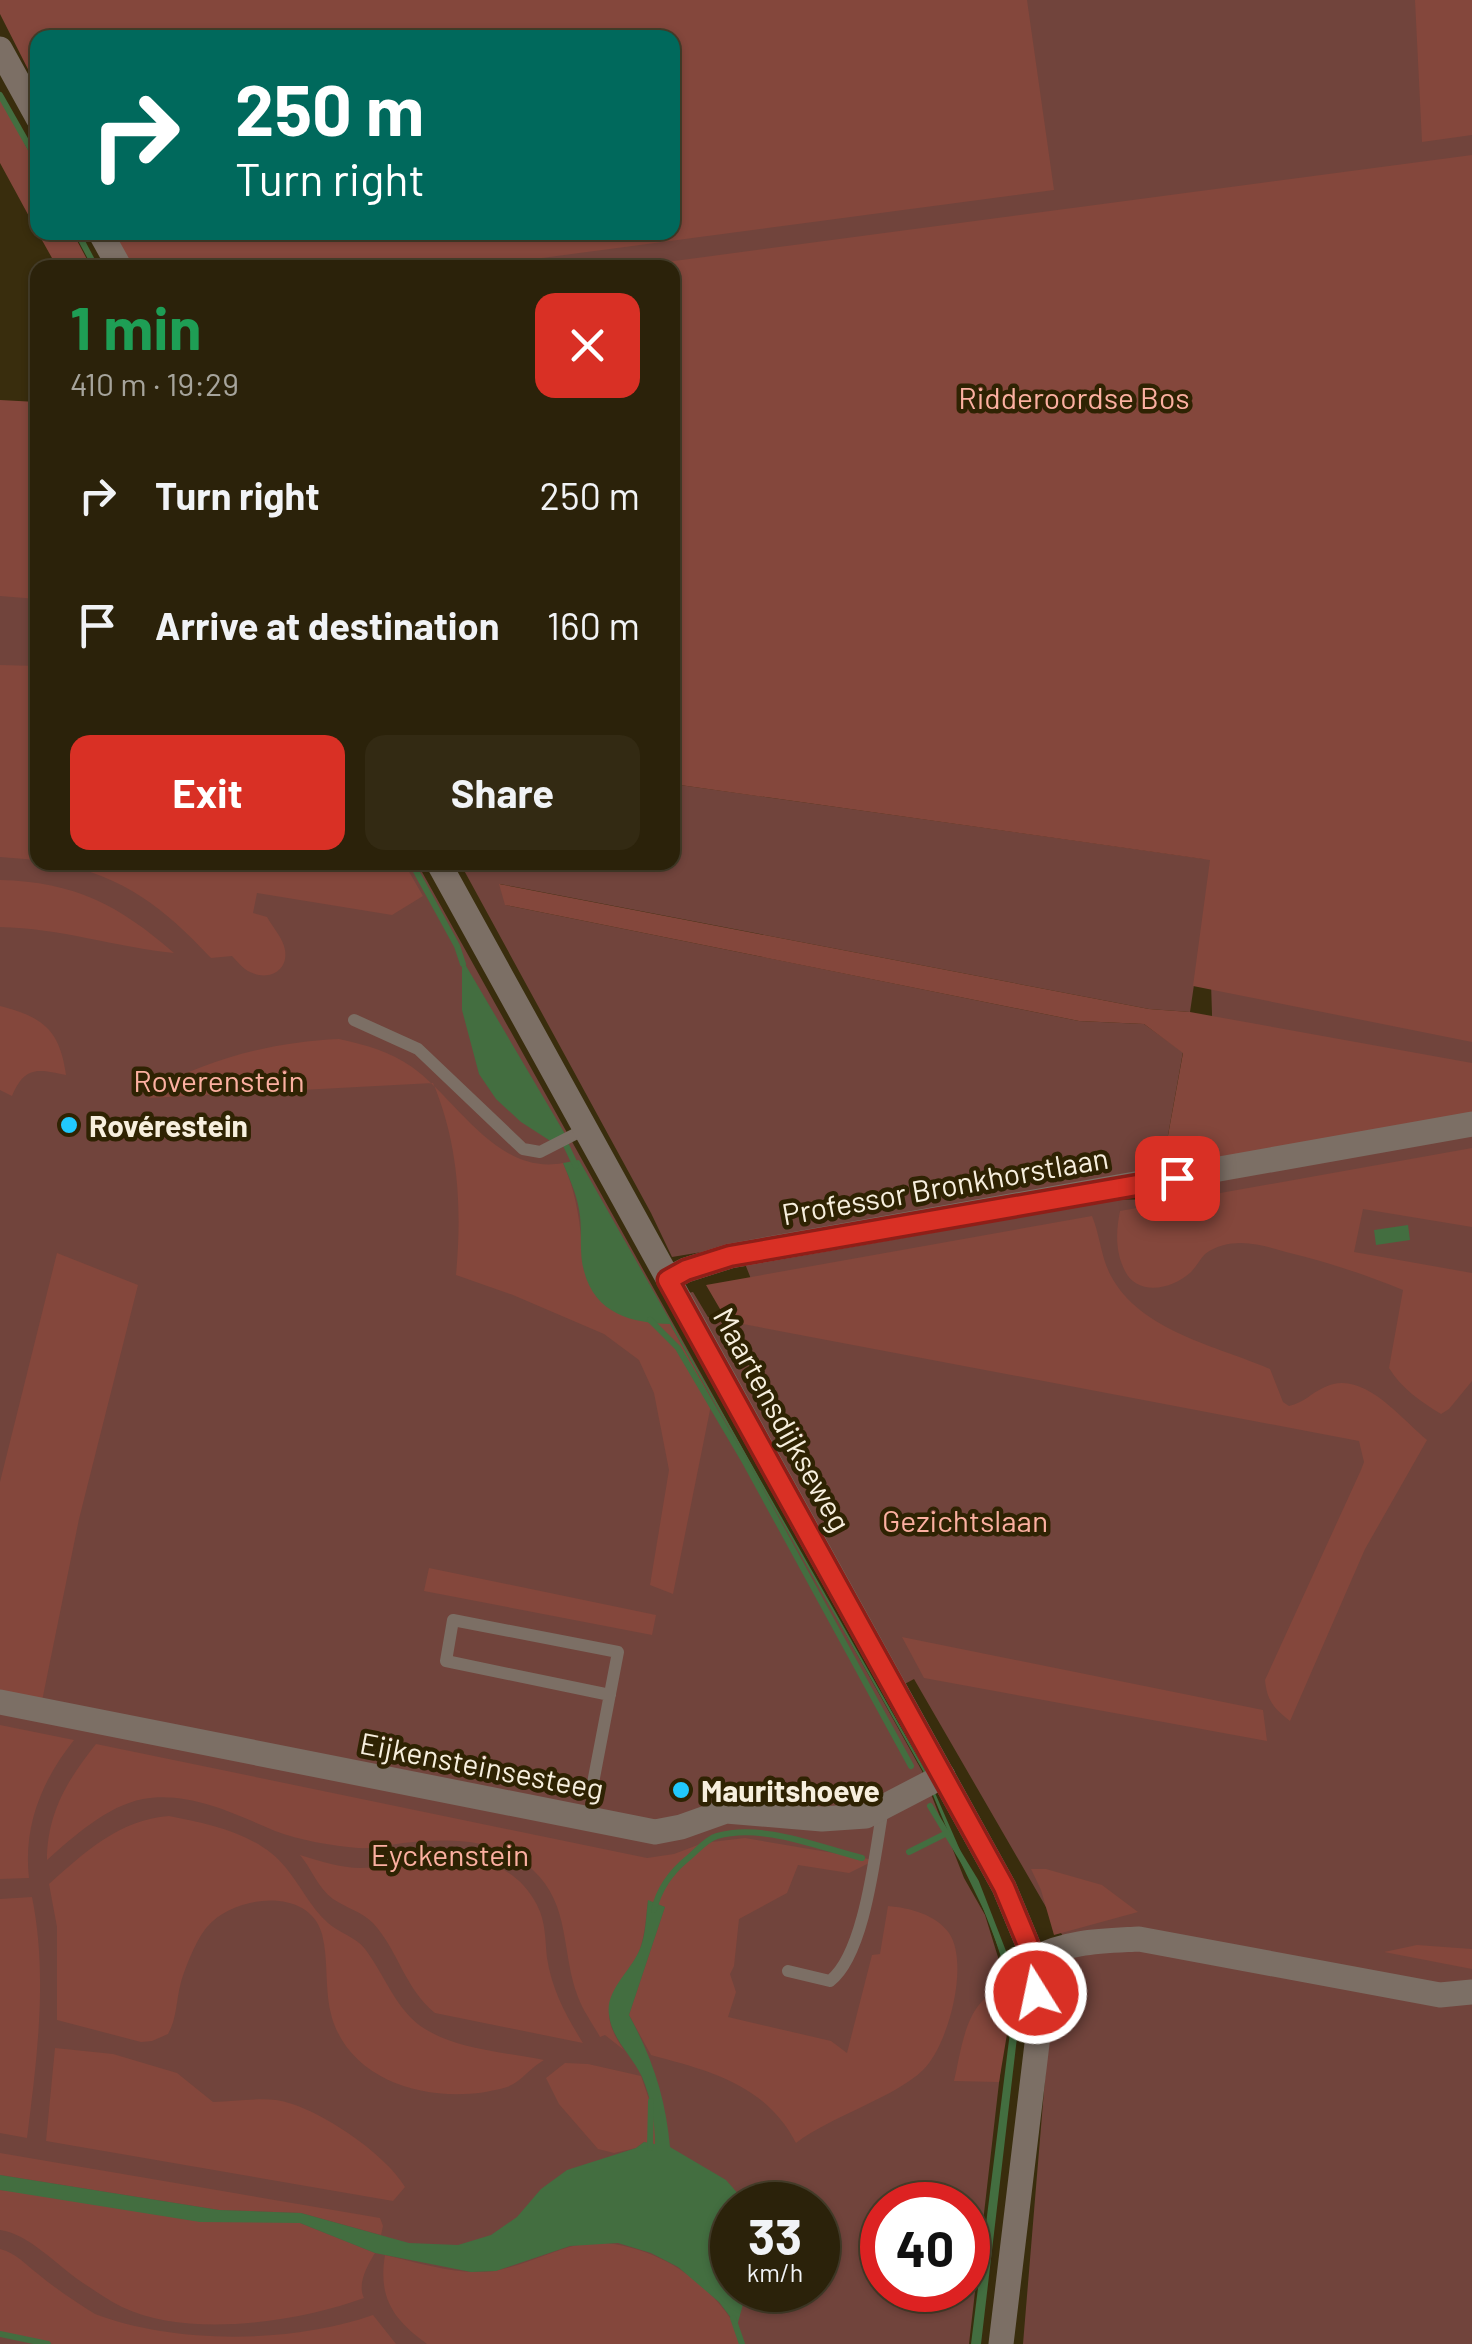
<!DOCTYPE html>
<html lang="en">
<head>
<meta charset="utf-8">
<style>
	body { margin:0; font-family:Barlow,sans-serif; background:#332a13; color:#f1f3f6; height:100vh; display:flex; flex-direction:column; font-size:38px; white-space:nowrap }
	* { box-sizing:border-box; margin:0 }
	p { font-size:32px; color:#a6a49c }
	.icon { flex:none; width:55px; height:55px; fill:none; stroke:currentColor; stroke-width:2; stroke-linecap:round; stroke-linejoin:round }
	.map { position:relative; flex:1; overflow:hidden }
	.sheet { position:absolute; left:30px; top:260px; width:650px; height:610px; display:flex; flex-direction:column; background:#2b220a; border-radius:20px; box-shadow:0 2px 8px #0004,0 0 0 2px #473f2b }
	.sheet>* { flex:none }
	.banner { position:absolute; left:30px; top:30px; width:650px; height:210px; border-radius:20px; box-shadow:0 2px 8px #0004,0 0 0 2px #473f2b; background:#00695c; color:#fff; overflow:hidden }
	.speed { position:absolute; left:710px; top:2182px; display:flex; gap:20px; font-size:50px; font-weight:700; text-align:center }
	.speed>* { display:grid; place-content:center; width:130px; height:130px; border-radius:50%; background:#2b220a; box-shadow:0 2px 8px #0004,0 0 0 2px #473f2b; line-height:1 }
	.speed small { font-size:25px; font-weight:400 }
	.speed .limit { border:15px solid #d22; background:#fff; color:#111 }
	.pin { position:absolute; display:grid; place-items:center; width:85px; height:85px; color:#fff; margin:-42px; border-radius:20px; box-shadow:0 5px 15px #0006 }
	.me { position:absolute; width:110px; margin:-55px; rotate:350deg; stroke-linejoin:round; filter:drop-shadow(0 0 8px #0008) }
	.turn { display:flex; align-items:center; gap:35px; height:210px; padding:0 40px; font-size:45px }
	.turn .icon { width:130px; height:130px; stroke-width:2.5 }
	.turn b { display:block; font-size:70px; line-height:85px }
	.round { display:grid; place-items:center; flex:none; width:105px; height:105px; border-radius:20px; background:#332a13 }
	.head { display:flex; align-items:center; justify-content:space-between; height:170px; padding:0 40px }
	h1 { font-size:60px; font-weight:700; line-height:75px; color:#1e9e55 }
	.cta { display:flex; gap:20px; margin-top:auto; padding:20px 40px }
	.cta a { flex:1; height:115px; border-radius:20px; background:#d93025; color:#fff; font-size:40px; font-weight:700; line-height:115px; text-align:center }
	.cta a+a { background:#332a13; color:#f1f3f6 }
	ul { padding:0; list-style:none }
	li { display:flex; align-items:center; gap:30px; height:130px; padding:0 40px }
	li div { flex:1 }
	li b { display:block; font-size:38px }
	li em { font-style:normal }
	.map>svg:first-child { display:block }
</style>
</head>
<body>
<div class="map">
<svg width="1472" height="2344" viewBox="0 0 1472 2344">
	<rect width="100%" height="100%" fill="#392d0d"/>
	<!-- green -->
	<path fill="#71443c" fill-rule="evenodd" d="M43,0H1472V2344H1023L1054,1970L1070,1968L1072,1952L914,1679L888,1693L666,1297L693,1292L708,1317L919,1356L768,1322L738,1246L672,1257L651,1213L460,863L672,862L673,784L1206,859L672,268L168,267L672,232V38ZM500,884L1149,1009L1190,1012L1208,890L1218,1200L1023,1199L1161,1174L1183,1052L1144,1024L1079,1021L506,905Z
		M0,420L37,422L38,862L417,863L922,1771L964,1878L985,1915L1006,1983L1003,2048L969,2344H0ZM732,2205H818V2290H732ZM882,2205H968V2290H882Z"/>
	<!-- forest -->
	<path fill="#84473c" d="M0,0H1027L1054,190L474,267H130L112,233L672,232V38H38L37,87L0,14Z
		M1415,0H1472V135L1422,142Z
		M0,96L37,167V231L0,163Z
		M1472,155V1042L1193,986L1210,860L673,784L672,268L629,267Z
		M38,233H73L91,267H57Z
		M0,400L37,402V599L0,596Z
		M0,665L37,666V860L0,857Z
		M56,863H404L423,896L392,915L257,893L253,913L267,917C272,926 281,936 284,946C291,969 270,982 250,972C243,969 237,961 232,956L211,958C163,907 125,877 56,863Z
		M0,880C75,882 119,905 174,953C115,947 60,928 0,927Z
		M499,884L1149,1009L1190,1012L1472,1063V1120L1161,1174L1183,1053L1144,1024L1079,1021L505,905Z
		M0,1006C43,1017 60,1030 66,1075C37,1069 25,1066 12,1096L0,1090Z
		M339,1039C366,1045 389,1051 412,1067C457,1099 497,1176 563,1163C579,1199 581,1232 584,1271L670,1324L712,1400L673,1594L650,1585L669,1470L654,1393L639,1360L604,1334L513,1295L456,1275C462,1210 459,1144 433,1083L149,1098L152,1090C210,1058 273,1042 339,1039Z
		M1472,1148V1227L1363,1209L1354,1252L1472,1273V1381L1449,1409L1441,1414C1420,1401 1402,1389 1389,1368L1403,1290C1364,1274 1327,1262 1286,1252C1272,1248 1256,1243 1241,1243C1229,1243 1215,1246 1205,1254C1200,1259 1196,1267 1191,1272C1173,1289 1138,1297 1125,1271C1115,1252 1116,1231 1120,1211Z
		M1092,1216C1100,1235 1101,1258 1111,1276C1140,1331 1217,1346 1270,1369L1283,1402L1289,1406C1304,1403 1311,1393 1325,1387C1363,1369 1400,1418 1427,1440L1365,1549L1290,1721C1274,1708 1267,1701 1265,1680L1361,1470L1364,1462L1359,1441L727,1321L706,1285Z
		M57,1253L138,1285L79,1519L42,1701L0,1693V1482Z
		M429,1568L656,1615L652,1635L424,1591Z
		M902,1637L1263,1710L1267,1741L924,1678Z
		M0,1725L74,1740C42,1780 23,1826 29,1878L0,1879Z
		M96,1744L647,1858L674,1854L703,1843L745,1838L875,1860L849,1873L798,1865L787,1893L739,1919L734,1966L730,1974L736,1992L728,2017L831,2041L847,2053L872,1955L880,1954L888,1906C910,1908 935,1914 949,1933C970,1964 948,2046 923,2070C894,2098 831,2116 796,2143C765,2084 710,2071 651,2055L629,2015L665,1907L648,1901C646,1917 645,1934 640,1949C624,1990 589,2001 624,2050L605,2035L600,2037C593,2024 583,2011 578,1997C561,1953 571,1905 533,1870C496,1837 450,1838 403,1843C389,1845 372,1849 358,1848C332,1846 299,1840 275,1831C235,1814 189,1791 143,1799C107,1806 74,1836 47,1860C47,1813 68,1779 96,1744Z
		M169,1816C210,1824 259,1834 286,1868C301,1886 310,1907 328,1923C339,1933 356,1937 365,1949C385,1975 396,2011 425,2029C459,2050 505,2052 544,2060C531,2067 521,2082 507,2087C445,2106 354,2089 332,2018C324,1991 329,1961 322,1934C309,1886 233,1895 207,1927C196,1940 186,1966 181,1982C176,2000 177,2018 168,2034L152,2041L141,2042L57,2020V1927L49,1884C85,1852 119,1820 169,1816Z
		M300,1855C319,1861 341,1868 361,1868C421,1868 500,1834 537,1905C546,1922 545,1940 547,1958C552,1990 566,2016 583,2043L435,2013C405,1989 398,1950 373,1923C361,1911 346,1908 333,1899C317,1887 312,1869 300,1855Z
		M1031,1869H1046L1102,1885L1138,1912L1054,1935L1041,1890Z
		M32,1897C48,1976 37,2059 27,2138L0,2133V1899Z
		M1417,1945L1472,1949V1969L1384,1952Z
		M1007,1989L1010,2016L999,2082L954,2081C962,2048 966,1994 1007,1989Z
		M55,2048L113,2054L177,2073L213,2102C234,2101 256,2098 276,2100C316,2106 385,2153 405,2187L393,2201L46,2141Z
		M565,2063L588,2064L641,2076L655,2117V2145L644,2142L636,2148L614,2153L598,2149L559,2104L546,2078Z
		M0,2153L380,2218L383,2226L381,2235L301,2213L219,2210L0,2175Z
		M0,2190L300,2223L375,2253C367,2266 357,2284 364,2298C298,2322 188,2339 122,2307C109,2301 96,2291 83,2283C59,2267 28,2233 0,2230Z
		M592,2242C658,2244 717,2284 745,2344H427C393,2319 378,2298 385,2255C419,2263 460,2276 494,2271C527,2265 558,2247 592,2242Z
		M0,2249C16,2253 25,2264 38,2274C56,2289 76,2302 95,2314C174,2344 290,2344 373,2315L396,2344H53L0,2334Z"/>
	<!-- water -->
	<path fill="#436e40" d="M462,959L565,1134L552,1142L521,1122L496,1099L479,1074L462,1010Z
		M579,1160L925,1770L992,1923L1006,1962L1018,2029L981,2344H971L1012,2016L1003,1963L989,1921L961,1863L923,1771L670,1324C632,1323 595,1314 584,1271C579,1254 582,1233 580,1216C578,1197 570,1180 563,1163Z
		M1408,1225L1410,1240L1376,1245L1374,1230Z
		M648,1900L665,1907L629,2015C652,2057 666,2099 670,2147L726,2180L748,2205H732V2290H747L737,2326L719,2302L678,2267L651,2253L618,2243L570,2246L496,2271L471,2272L375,2253L300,2223L200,2222L0,2190V2175L219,2210L301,2213L409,2243L458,2245L491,2235L517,2217L541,2189L567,2170L636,2148L644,2142L655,2144C655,2121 651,2098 642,2077C632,2055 612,2040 609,2015C605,1989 633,1970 641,1946C646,1932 646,1915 648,1900Z"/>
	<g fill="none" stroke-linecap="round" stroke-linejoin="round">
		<!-- stream -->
		<path stroke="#436e40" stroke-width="6" d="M0,95L38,162
			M77,232L96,268
			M411,862L457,946L463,964
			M564,1141L576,1166
			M650,1320L678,1348L745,1462L911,1766
			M930,1806L976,1882L1004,1954
			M909,1852L947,1833
			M654,1910C659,1889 670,1873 687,1859C696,1852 706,1839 717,1836C762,1823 818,1847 862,1858
			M1013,2011L1014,1987
			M650,2148L651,2101
			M733,2318L742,2344
			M0,2334L48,2344"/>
		<!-- service -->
		<path stroke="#7c6f65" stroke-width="12" d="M354,1020L418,1049L523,1149L540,1152L583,1130
			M592,1821L593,1783L618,1652L453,1620L446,1661L610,1695
			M788,1971L830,1981C865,1954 875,1853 883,1808"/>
		<!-- minor -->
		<path stroke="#7c6f65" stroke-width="25" d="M0,1702L655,1832L681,1827L726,1811L822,1819L866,1816L943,1776
			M1034,1959C1066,1941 1104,1941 1139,1939L1440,1995L1472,1992"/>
		<!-- tertiary -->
		<path stroke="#7c6f65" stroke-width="25" d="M0,49L38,118
			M100,232L120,268
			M438,862L1004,1887L1034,1959L1039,2027L1001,2344
			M668,1279L686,1270L730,1256L1472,1124"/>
	</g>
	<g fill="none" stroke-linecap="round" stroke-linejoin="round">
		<!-- route casing -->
		<g stroke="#8d1f18" stroke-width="25">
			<path id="route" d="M1036,1993L1034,1959L1004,1887L668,1280L686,1270L730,1256L1177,1178"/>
		</g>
		<!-- route -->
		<use href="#route" stroke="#d93025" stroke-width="18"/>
	</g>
	<!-- markers -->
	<g fill="#21c9fd" stroke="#2f2303" stroke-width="4">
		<circle cx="69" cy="1125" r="10"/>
		<circle cx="681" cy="1790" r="10"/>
	</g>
	<g text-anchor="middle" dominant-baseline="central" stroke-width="9" stroke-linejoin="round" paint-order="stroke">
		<!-- park labels -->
		<g font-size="30" fill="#fcb0a1" stroke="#2f2303">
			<text x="1074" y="397">Ridderoordse Bos</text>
			<text x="219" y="1080">Roverenstein</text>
			<text x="965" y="1520">Gezichtslaan</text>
			<text x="450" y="1854">Eyckenstein</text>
		</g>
		<!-- poi labels -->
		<g font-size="30" font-weight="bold" fill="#f7efde" stroke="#2f2303" text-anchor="start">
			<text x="89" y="1125">Rovérestein</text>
			<text x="701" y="1790">Mauritshoeve</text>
		</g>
		<!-- street labels -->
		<g font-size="30" fill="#f7efde" stroke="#2f2303">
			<text transform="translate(945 1185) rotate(-10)">Professor Bronkhorstlaan</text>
			<text transform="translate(783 1419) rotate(61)">Maartensdijkseweg</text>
			<text transform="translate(482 1765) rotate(11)">Eijkensteinsesteeg</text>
		</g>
	</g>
</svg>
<div class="speed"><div>33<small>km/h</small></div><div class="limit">40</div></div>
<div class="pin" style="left:1177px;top:1178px;background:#d93025"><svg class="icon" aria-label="arrive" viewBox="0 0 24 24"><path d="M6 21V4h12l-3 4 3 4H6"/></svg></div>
<svg class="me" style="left:1036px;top:1993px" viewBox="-20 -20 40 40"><circle r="17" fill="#d93025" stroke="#fff" stroke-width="3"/><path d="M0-11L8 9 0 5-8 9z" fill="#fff"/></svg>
<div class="banner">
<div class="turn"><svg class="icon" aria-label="right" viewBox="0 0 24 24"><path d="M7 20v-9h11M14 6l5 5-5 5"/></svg><div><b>250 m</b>Turn right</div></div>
</div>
<section class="sheet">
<div class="head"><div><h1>1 min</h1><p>410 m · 19:29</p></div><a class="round" style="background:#d93025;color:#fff"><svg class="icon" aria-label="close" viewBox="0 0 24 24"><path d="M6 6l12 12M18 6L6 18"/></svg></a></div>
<ul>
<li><svg class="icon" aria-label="right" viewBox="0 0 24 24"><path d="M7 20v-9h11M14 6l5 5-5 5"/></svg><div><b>Turn right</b></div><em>250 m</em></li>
<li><svg class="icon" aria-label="arrive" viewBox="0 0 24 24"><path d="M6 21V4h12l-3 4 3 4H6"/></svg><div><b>Arrive at destination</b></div><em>160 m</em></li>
</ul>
<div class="cta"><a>Exit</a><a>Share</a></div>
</section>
</div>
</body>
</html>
